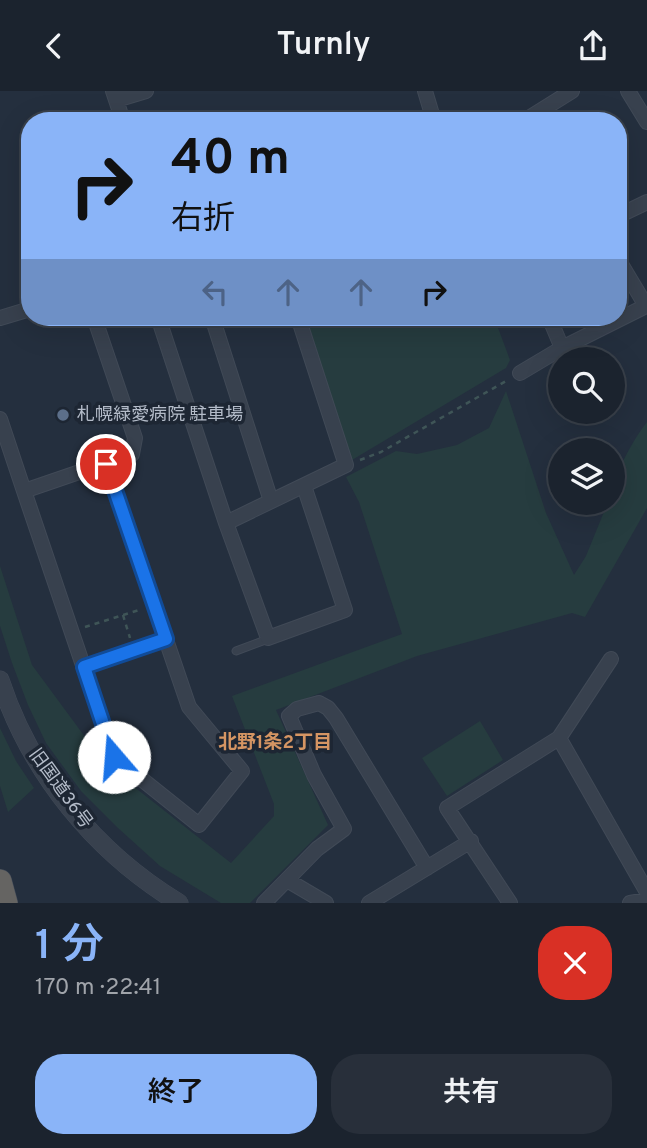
<!DOCTYPE html>
<html lang="ja">
<head>
<meta charset="utf-8">
<style>
	body { margin:0; font-family:Overpass,"Noto Sans JP",sans-serif; background:#282f3a; color:#f1f3f6; height:100vh; display:flex; flex-direction:column; font-size:26px; white-space:nowrap }
	* { box-sizing:border-box; margin:0 }
	p { font-size:23px; color:#a0a4aa }
	.icon { flex:none; width:38px; height:38px; fill:none; stroke:currentColor; stroke-width:2; stroke-linecap:round; stroke-linejoin:round }
	.map { position:relative; height:812px; overflow:hidden }
	.details { display:flex; flex-direction:column; background:#1b232e; flex:1 }
	.details>* { flex:none }
	.banner { position:absolute; left:21px; top:21px; width:606px; height:214px; border-radius:28px; box-shadow:0 7px 28px #0002,0 0 0 2px #39404a; background:#8ab4f8; color:#111; overflow:hidden }
	.buttons { position:absolute; left:548px; top:256px; display:grid; gap:14px }
	.buttons a { display:grid; place-items:center; width:77px; height:77px; border-radius:50%; background:#1b232e; box-shadow:0 7px 28px #0002,0 0 0 2px #39404a; font-size:35px }
	.pin { position:absolute; display:grid; place-items:center; width:60px; height:60px; color:#fff; margin:-30px; border:4px solid #fff; border-radius:50%; box-shadow:0 2px 7px #0007 }
	.me { position:absolute; width:77px; margin:-38px; rotate:342deg; stroke-linejoin:round; filter:drop-shadow(0 0 5px #0008) }
	.turn { display:flex; align-items:center; gap:24px; height:147px; padding:0 35px; font-size:32px }
	.turn .icon { width:91px; height:91px; stroke-width:2.5 }
	.turn b { display:block; font-size:49px; line-height:60px }
	.lanes { display:flex; align-items:center; height:66px; padding:0 35px; background:#0003; justify-content:center; gap:35px; direction:ltr }
	.lanes .off { opacity:.35 }
	.round { display:grid; place-items:center; flex:none; width:74px; height:74px; border-radius:28px; background:#282f3a }
	.summary { display:flex; align-items:center; justify-content:space-between; height:119px; padding:0 35px }
	h1 { font-size:42px; font-weight:600; line-height:52px; color:#8ab4f8 }
	.cta { display:flex; gap:14px; margin-top:auto; padding:14px 35px }
	.cta a { flex:1; height:80px; border-radius:28px; background:#8ab4f8; color:#111; font-size:28px; font-weight:600; line-height:80px; text-align:center }
	.cta a+a { background:#282f3a; color:#f1f3f6 }
	header { display:flex; justify-content:space-between; align-items:center; height:91px; padding:0 35px; background:#1b232e; font-size:32px; font-weight:600 }
	.map>svg:first-child { display:block }
</style>
</head>
<body>
<header><svg class="icon" aria-label="back" viewBox="0 0 24 24"><path d="M15 5l-7 7 7 7"/></svg>Turnly<svg class="icon" aria-label="share" viewBox="0 0 24 24"><path d="M12 15V3M7 8l5-5 5 5M5 13v7h14v-7"/></svg></header>
<div class="map">
<svg width="647" height="812" viewBox="0 0 647 812">
	<rect width="100%" height="100%" fill="#242f3e"/>
	<!-- green -->
	<path fill="#263c3f" d="M306,226H494L510,269L506,277L352,369Z
		M506,300L546,422L574,484L586,465L608,411H612C613,384 631,352 647,331V417L585,526L572,522L417,565L276,619L328,734L250,812H221L160,775L118,737L81,700L46,652L28,614L12,572L0,535V475L32,574L105,673L231,772L274,725V713L232,605L402,543L359,411L346,386L396,360L417,363L457,354L489,337Z
		M480,630L503,669L447,705L422,667Z
		M0,637L16,670L34,697L8,721L0,695Z"/>
	<g fill="none" stroke-linecap="round" stroke-linejoin="round">
		<!-- service casing -->
		<g stroke="#414a57" stroke-width="9">
			<path id="service" d="M236,560L268,548"/>
		</g>
		<!-- minor casing -->
		<g stroke="#414a57" stroke-width="16">
			<path id="minor" d="M113,0L123,30
				M425,0L434,30
				M628,0L647,31
				M116,9L146,0
				M524,30L572,0
				M618,125L647,111
				M158,226L226,432L268,547L345,519L304,395
				M212,226L271,410
				M549,226L562,257
				M0,227L30,218
				M520,282L562,257L646,215L618,168
				M0,328L24,400L132,363L135,347L94,226
				M24,400L114,666L199,734L242,680L189,616L106,373
				M226,432L346,374L298,226
				M84,576L166,548
				M559,647L647,801
				M287,789L326,812
				M264,812L317,758L344,738L314,684L289,625L297,618L319,612L328,617L336,627L427,777
				M369,812L471,750
				M510,812L447,717L559,647L611,568
				M630,812L647,809"/>
		</g>
		<!-- tertiary casing -->
		<g stroke="#414a57" stroke-width="19">
			<path id="tertiary" d="M0,589C31,683 95,761 179,812"/>
		</g>
		<!-- trunk casing -->
		<g stroke="#434c59" stroke-width="24">
			<path id="trunk" d="M0,790L6,812"/>
		</g>
		<!-- path -->
		<path stroke="#3f5557" stroke-width="2.5" stroke-dasharray="5 5" stroke-linecap="butt" d="M360,369L381,361L508,289
			M123,524L130,547
			M85,536L142,518"/>
		<!-- service -->
		<use href="#service" stroke="#38414e" stroke-width="7"/>
		<!-- minor -->
		<use href="#minor" stroke="#38414e" stroke-width="14"/>
		<!-- tertiary -->
		<use href="#tertiary" stroke="#38414e" stroke-width="18"/>
		<!-- trunk -->
		<use href="#trunk" stroke="#656462" stroke-width="23"/>
	</g>
	<g fill="none" stroke-linecap="round" stroke-linejoin="round">
		<!-- route casing -->
		<g stroke="#114b97" stroke-width="18">
			<path id="route" d="M106,373L166,548L84,576L114,666"/>
		</g>
		<!-- route -->
		<use href="#route" stroke="#1a73e8" stroke-width="12"/>
	</g>
	<!-- markers -->
	<circle fill="#5c6f8a" stroke="#1d2633" stroke-width="2.5" cx="63" cy="324" r="7"/>
	<g text-anchor="middle" dominant-baseline="central" stroke-width="7" stroke-linejoin="round" paint-order="stroke">
		<!-- poi labels -->
		<g font-size="18" fill="#b4bcc9" stroke="#1d2633" text-anchor="start">
			<text x="77" y="324">札幌緑愛病院 駐車場</text>
		</g>
		<!-- street labels -->
		<g font-size="18" fill="#b4bcc9" stroke="#1d2633">
			<text transform="translate(60 698) rotate(54)">旧国道36号</text>
		</g>
		<!-- neighbourhood labels -->
		<g font-size="19" font-weight="bold" fill="#d59563" stroke="#1d2633">
			<text x="275" y="652">北野1条2丁目</text>
		</g>
	</g>
</svg>
<div class="buttons">
<a><svg class="icon" aria-label="search" viewBox="0 0 24 24"><circle cx="10" cy="10" r="6"/><path d="M15 15l6 6"/></svg></a>
<a><svg class="icon" aria-label="layers" viewBox="0 0 24 24"><path d="M12 4l9 5-9 5-9-5zM3 14l9 5 9-5"/></svg></a>
</div>
<div class="pin" style="left:106px;top:373px;background:#d93025"><svg class="icon" aria-label="arrive" viewBox="0 0 24 24"><path d="M6 21V4h12l-3 4 3 4H6"/></svg></div>
<svg class="me" style="left:114px;top:666px" viewBox="-20 -20 40 40"><circle r="19" fill="#fff"/><path d="M0-13L10 11 0 6-10 11z" fill="#1a73e8"/></svg>
<div class="banner">
<div class="turn"><svg class="icon" aria-label="right" viewBox="0 0 24 24"><path d="M7 20v-9h11M14 6l5 5-5 5"/></svg><div><b>40 m</b>右折</div></div>
<div class="lanes"><svg class="icon off" aria-label="left" viewBox="0 0 24 24"><path d="M17 20v-9H6M10 6l-5 5 5 5"/></svg><svg class="icon off" aria-label="ahead" viewBox="0 0 24 24"><path d="M12 20V5M6 11l6-6 6 6"/></svg><svg class="icon off" aria-label="ahead" viewBox="0 0 24 24"><path d="M12 20V5M6 11l6-6 6 6"/></svg><svg class="icon" aria-label="right" viewBox="0 0 24 24"><path d="M7 20v-9h11M14 6l5 5-5 5"/></svg></div>
</div>
</div>
<section class="details">
<div class="summary"><div><h1>1 分</h1><p>170 m · 22:41</p></div><a class="round" style="background:#d93025;color:#fff"><svg class="icon" aria-label="close" viewBox="0 0 24 24"><path d="M6 6l12 12M18 6L6 18"/></svg></a></div>
<div class="cta"><a>終了</a><a>共有</a></div>
</section>
</body>
</html>
